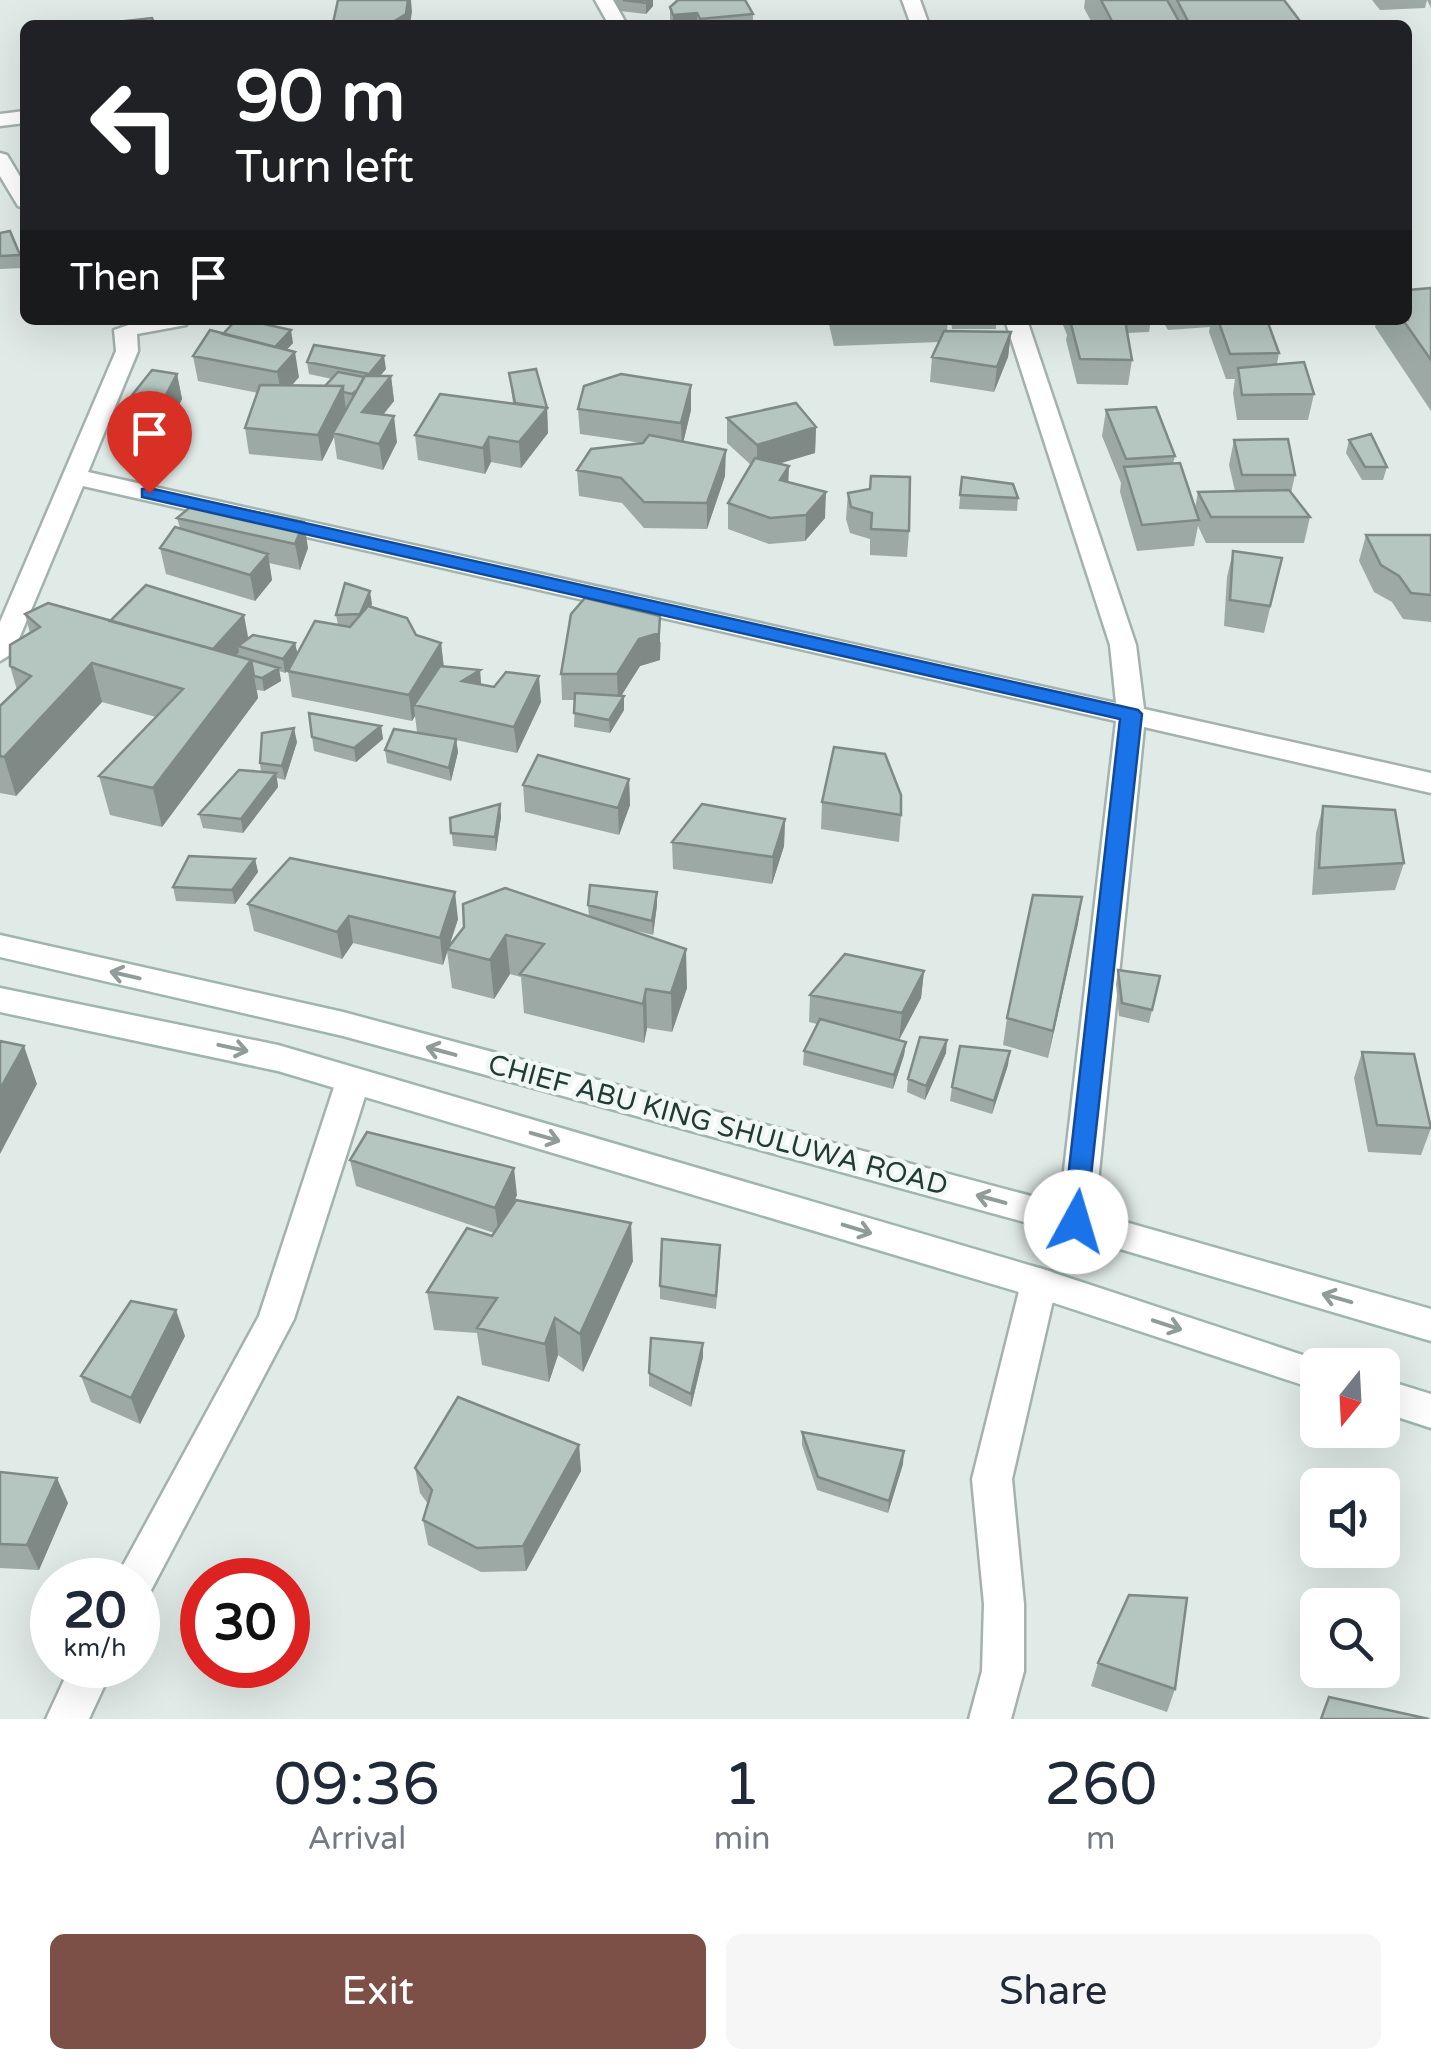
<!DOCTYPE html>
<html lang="en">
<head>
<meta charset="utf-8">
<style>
	body { margin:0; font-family:"Varela Round",sans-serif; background:#f6f6f7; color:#1f2937; height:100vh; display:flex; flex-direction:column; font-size:38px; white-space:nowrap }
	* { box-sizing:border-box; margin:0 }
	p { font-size:32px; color:#747a83 }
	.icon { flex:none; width:55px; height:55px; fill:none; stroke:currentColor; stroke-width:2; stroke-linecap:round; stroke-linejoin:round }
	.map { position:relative; height:1719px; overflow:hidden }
	.sheet { display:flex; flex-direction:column; background:#fff; flex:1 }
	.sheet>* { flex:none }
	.guide { position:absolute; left:20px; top:20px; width:1392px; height:305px; border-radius:15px; box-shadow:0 10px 40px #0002; background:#202124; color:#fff; overflow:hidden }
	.needle { width:65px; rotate:198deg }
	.fabs { position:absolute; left:1300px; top:1348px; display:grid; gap:20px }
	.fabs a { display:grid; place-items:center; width:100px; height:100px; border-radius:15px; background:#fff; box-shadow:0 10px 40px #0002; font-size:50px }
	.speed { position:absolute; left:30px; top:1558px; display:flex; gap:20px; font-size:50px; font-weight:700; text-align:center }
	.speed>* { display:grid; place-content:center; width:130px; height:130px; border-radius:50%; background:#fff; box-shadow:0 10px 40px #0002; line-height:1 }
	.speed small { font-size:25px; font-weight:400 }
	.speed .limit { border:15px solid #d22; background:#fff; color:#111 }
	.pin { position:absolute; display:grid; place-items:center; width:85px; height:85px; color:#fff; margin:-102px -42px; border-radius:50% 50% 50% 0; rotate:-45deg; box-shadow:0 0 10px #0007 }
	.pin .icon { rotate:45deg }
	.me { position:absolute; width:110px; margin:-55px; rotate:6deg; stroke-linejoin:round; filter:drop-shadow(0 0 8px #0008) }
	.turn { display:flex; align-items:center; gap:35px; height:210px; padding:0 50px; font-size:45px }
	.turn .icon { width:130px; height:130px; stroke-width:2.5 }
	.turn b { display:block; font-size:70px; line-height:85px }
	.then { display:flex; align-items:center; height:95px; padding:0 50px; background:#0003; gap:20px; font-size:38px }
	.eta { display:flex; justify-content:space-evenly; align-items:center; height:170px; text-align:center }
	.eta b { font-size:60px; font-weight:600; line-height:70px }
	.primary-button { display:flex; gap:20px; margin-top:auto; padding:20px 50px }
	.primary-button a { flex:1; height:115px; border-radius:15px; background:#7c4f47; color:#fff; font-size:40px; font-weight:600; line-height:115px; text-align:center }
	.primary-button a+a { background:#f6f6f7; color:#1f2937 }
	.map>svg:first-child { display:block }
</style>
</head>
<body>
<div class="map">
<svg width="1431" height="1719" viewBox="0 0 1431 1719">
	<rect width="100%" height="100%" fill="#e0eae6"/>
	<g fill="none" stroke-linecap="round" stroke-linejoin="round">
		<!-- street casing -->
		<g stroke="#a3b2ad" stroke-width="5">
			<path id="street" d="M595,0H613L627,25H609Z
				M902,0H920L929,25H911Z
				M25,111V123L0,126V114Z
				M0,153L7,155L25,185V208L18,206L0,176Z
				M143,320H189L186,325L137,334L138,351L88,472L1116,703L1110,645L1005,320H1027L1136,645L1144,709L1431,773V793L1144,727L1094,1222L1088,1232L1076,1236L1064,1232L1058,1222L1116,721L83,486L13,653L0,661V622L116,351L114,330Z
				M353,1068L365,1072L370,1081L294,1319L149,1594L138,1598V1580H115L259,1316L336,1081L341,1072Z
				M1039,1268L1052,1272L1057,1283L1012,1479L1024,1604V1671L1011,1719H969L982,1671L984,1604L972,1479L1021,1283L1026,1272Z
				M71,1665H114L89,1719H46Z"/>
		</g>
		<!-- secondary casing -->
		<g stroke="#9fb6ad" stroke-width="5">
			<path id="secondary" d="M0,935L343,1012L1076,1208L1431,1309V1341L1076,1236L343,1036L0,957Z
				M0,988L278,1045L1039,1268L1333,1365H1318V1390L1039,1298L278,1071L0,1012Z
				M1382,1379L1431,1394V1428L1382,1412Z"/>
		</g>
		<!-- street -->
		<use href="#street" fill="#fff" fill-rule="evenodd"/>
		<!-- secondary -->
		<use href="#secondary" fill="#fff" fill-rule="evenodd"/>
	</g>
	<!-- wall -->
	<path fill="#9ca9a4" d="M614,0H653V6L646,14L620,11Z
		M1085,0H1284L1303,25H1093L1084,8Z
		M1372,0H1431V8L1427,0L1425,8L1380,10Z
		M670,7L753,14V25H670Z
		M0,233L20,255L23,268L0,269Z
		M1431,288V411L1375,327L1377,320H1408Z
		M828,320H948L947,331L1011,332L1008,357L994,392L930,382L932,357L939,342L834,346Z
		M951,320H996V329H952Z
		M1061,320H1151L1149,332L1127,333L1132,360L1128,385L1077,384L1066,340L1067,335Z
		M1162,320H1267L1279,353L1277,364L1314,394L1308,420H1237L1233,393L1235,379H1226L1209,332L1210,327L1168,330Z
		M223,334L293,343L286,350L299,377L292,385L325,386L332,379L309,374L307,362L386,369L380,376H391L394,401L383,415L397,442L383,470L337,459L334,437L322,461L249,454L245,428L258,393L198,381L193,356Z
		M509,373L547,408L548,433L521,468L491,462L485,474L418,460L415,435L513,403Z
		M177,374L182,399L155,453L116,448L110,423Z
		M691,385V410L683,442L725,476L707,529L644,528L622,503L579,496L577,470L642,443L580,434L578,409Z
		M1106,410L1175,456L1173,464L1195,508L1198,492L1235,491L1229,465L1234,440L1295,475L1291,493L1310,517L1304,543H1206L1198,526L1194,546L1137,551L1120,492L1121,483L1102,436Z
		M727,418L816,427L815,453L778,464L788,482L825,518L805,541L769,544L728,529V503L751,465L727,443Z
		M1349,440L1387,467L1383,480H1362L1346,453Z
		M962,477L1018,498L1017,511L959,509Z
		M848,493L909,531L907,557L870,555V539L850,533L846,519Z
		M199,500L308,548L300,570L269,563L272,580L255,601L166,574L160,548L180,528L177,518Z
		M1366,535H1431V622L1403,619L1392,602L1374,592L1359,561Z
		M1233,551L1282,558L1264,633L1224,626L1227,577Z
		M372,604L371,607L416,635L441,643L444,667L480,670L481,685L541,702L517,753L456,740L458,752L451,781L387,763L385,750L434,735L417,732L415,716L412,721L292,697L288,671L291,665L285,673L279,671L281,681L264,691L257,690L258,698L162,827L110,815L99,776L156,717L102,702L16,796L0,793V706L17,690L10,666L30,633L25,614L110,621L248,639L295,643L297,654L338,625L336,615Z
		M661,642L660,660L640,666L621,696L624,710L610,733L574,727L575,700H562L561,674Z
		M381,726L383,739L356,762L314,751L312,737Z
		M297,742L285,780L277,778L278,787L243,833L203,828L199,814L261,772L260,763Z
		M629,779L630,805L619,835L525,812L523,785Z
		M822,802L901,815L899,842L821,829Z
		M500,804L501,817L496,851L453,846L450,818Z
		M1323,806L1404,863L1395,890L1312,895L1316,833Z
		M785,819L784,846L772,884L673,869L672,842Z
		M255,859L258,872L235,904L176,901L173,887Z
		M1082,897L1048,1058L1003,1045L1007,1018Z
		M248,904L458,919L449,947L589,917L588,905H657L653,935L616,926L687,988L672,1032L647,1028L644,1043L524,1013L521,977L510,974L494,999L452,988L447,951L443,965L353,943L342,959L254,931Z
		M1118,970L1160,976L1149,1023L1119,1016L1116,984Z
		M924,971L921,998L899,1040L906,1042L904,1055L893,1089L803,1065L804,1051L817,1024L809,1022L810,995Z
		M1362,1052L1431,1128L1421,1155L1368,1152L1354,1078Z
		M946,1053L925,1100L907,1092L908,1079Z
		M1008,1065L992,1114L950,1101L952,1087Z
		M350,1160L517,1195L511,1207L633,1261L583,1372L558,1355L549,1382L482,1365L477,1333L434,1330L427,1292L494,1233L356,1186Z
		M720,1258L716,1309L660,1299V1286Z
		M185,1336L140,1424L91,1402L81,1376Z
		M703,1357L691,1407L649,1386V1373Z
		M802,1432L903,1464L888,1513L817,1490L802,1445Z
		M579,1445L581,1471L526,1571L481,1572L428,1545L423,1520L428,1504L420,1493L415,1468Z
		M0,1472L68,1503L39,1570L0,1568Z
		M1098,1663L1175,1689L1167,1712L1091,1686Z"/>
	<!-- shaded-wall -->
	<path fill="#7f8a86" d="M408,0H411L412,12L410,25H388Z
		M648,0H653V6L646,14V3Z
		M697,13V25H673V15Z
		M291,330L293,343L274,363L272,350Z
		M1011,332L1008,357L994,392L997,367Z
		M295,352L299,377L282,397L277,372Z
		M384,356L386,369L354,407L352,394L370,380L369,374Z
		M177,374L182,399L155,453L149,427Z
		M391,376L394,401L365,437L362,412Z
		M691,385V410L682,448L681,423Z
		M343,386L346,411L333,433L334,437L322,461L318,435Z
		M547,408L548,433L521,468L519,442Z
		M394,416L397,442L383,470L379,444Z
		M816,427L815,453L757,470V445Z
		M489,437L491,462L485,474L483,448Z
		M726,450L725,476L707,529V503Z
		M789,466L788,492L780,480Z
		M826,492L825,518L805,541L806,515Z
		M304,522L308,548L300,570L295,544Z
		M268,554L272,580L255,601L250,575Z
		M370,591L372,604L362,628L360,614Z
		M244,615L249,642L238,646L239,652L212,683L206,656Z
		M660,616V660L640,666L618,701L617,674L639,639Z
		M295,643L298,656L285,673L283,659Z
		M441,643L444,670L414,705L415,716L412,721L409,695Z
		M251,660L258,698L162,827L153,788Z
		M92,663L102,702L16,796L4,757Z
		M279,668L281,681L264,691L262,678Z
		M480,670L482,697L462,681Z
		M539,676L541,702L517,753L514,727Z
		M624,696V710L610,733L609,720Z
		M381,726L383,739L356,762L354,748Z
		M294,728L297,742L285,780L282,766Z
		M456,739L458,752L451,781L449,768Z
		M276,773L278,787L243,833L241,819Z
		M629,779L630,805L619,835L618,808Z
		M500,804L501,817L496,851L495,837Z
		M785,819L784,846L772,884L773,857Z
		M255,859L258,872L235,904L232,890Z
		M455,892L458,919L443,965L440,938Z
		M657,892V905L653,935L652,921Z
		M1082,897L1078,924L1048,1058L1053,1031Z
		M349,916L353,943L342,959L337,932Z
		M506,935L510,974L494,999L490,960Z
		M686,949L687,988L672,1032L671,993Z
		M924,971L921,998L899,1040L902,1013Z
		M646,989L647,1028L644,1043L643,1004Z
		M947,1040L946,1053L925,1100L926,1086Z
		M906,1042L904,1055L893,1089L894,1075Z
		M24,1046L37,1084L0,1154V1089Z
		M1010,1051L1008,1065L992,1114L994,1101Z
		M514,1168L517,1195L499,1235L495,1208Z
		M631,1223L633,1261L583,1372L580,1334Z
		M176,1310L185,1336L140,1424L131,1398Z
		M555,1318L558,1355L549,1382L545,1344Z
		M703,1343V1357L691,1407V1394Z
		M579,1445L581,1471L526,1571L523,1546Z
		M904,1451L903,1464L888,1513L889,1501Z
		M57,1478L68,1503L39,1570L27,1545Z"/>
	<!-- building -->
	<path fill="#b5c5bf" stroke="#7f8a86" stroke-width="2.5" d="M338,0H408L406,14L388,25L333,23Z
		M623,0H648L646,3Z
		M678,0H745L753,14L700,19L697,13L673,15L670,7Z
		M1101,0H1167L1181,25H1114Z
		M1177,0H1284L1303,25H1190Z
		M152,18L155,25H89Z
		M10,231L20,255L0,256V233Z
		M1431,288V360L1403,320H1408V290Z
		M236,320H246L291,330L275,347L223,334Z
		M1070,320H1125L1132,360L1080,359Z
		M1218,320H1267L1279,353L1230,354Z
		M210,330L295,352L277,372L193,356Z
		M944,331L1011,332L997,367L932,357Z
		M314,345L384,356L369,374L307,362Z
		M1304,362L1314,394L1242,395L1238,368Z
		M536,369L547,408L515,403L509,373Z
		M152,370L177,374L149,427L110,423Z
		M338,372L364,377L357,390L352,394L343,392V386H325Z
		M621,374L691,385L681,423L578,409L584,386Z
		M365,376H391L362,412L394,416L379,444L333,433Z
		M260,385L343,386L318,435L245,428Z
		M440,394L547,408L519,442L489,437L483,448L415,435Z
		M796,403L816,427L757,445L727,418Z
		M1156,407L1175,456L1126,459L1106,410Z
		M1371,434L1387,467H1365L1349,440Z
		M649,435L726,450L707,503L644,502L621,478L577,470L591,449L643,443Z
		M1288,439L1295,475H1242L1234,440Z
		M755,458L789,466L780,480L826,492L806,515L770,518L728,503Z
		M1180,463L1199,520L1142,525L1124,467Z
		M871,476L910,477L909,531L871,529L872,513L851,507L848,493L870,489Z
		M962,477L1013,484L1018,498L960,495Z
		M1289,490L1310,517H1211L1198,492Z
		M199,500L304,522L295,544L177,518Z
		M175,527L268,554L250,575L160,548Z
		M1366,535H1431V595L1411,593L1399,576L1381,565Z
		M1233,551L1282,558L1270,606L1230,600Z
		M345,583L370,591L360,614L336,615Z
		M146,585L244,615L213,649L110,621Z
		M585,598L660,616L659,633L639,639L617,674H561L571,614Z
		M48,603L251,660L153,788L99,776L183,689L92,663L4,757L0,756V706L31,676L10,666V645L40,627L25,614Z
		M368,606L407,618L416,635L441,643L409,695L288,671L315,621L350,627Z
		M253,635L295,643L283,659L238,646Z
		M251,660L279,668L262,678L254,676Z
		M440,666L480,670L462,681L494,687L506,672L539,676L514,727L414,705Z
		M575,693L624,696L609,720L574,713Z
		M309,713L381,726L354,748L312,737Z
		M294,728L282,766L260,763L262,733Z
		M394,729L456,739L449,768L385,750Z
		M834,747L885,754L901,795V815L822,802Z
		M538,755L629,779L618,808L523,785Z
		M239,770L276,773L241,819L199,814Z
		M500,804L495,837L451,833L450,818Z
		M702,804L785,819L773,857L672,842Z
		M1323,806L1395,810L1404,863L1319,868Z
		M189,856L255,859L232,890L173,887Z
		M290,858L455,892L440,938L349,916L337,932L248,904Z
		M590,885L657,892L652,921L588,905Z
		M505,888L686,949L671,993L646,989L643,1004L520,974L544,944L506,935L490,960L447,949L464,927L463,904Z
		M1033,895L1082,897L1053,1031L1007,1018Z
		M845,954L924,971L902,1013L810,995Z
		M1118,970L1160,976L1152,1010L1122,1003Z
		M820,1019L906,1042L894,1075L804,1051Z
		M920,1037L947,1040L926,1086L908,1079Z
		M0,1041L24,1046L0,1089Z
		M960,1046L1010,1051L994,1101L952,1087Z
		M1362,1052L1414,1054L1431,1128L1377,1125Z
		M367,1132L514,1168L495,1208L350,1160Z
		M516,1200L631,1223L580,1334L555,1318L545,1344L477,1328L497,1298L427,1292L467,1228L492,1236Z
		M662,1239L720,1245L716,1296L660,1286Z
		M131,1301L176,1310L131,1398L81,1376Z
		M651,1338L703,1343L691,1394L649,1373Z
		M458,1397L579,1445L523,1546L477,1548L423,1520L432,1490L415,1468Z
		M802,1432L904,1451L889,1501L818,1477Z
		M0,1472L57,1478L27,1545L0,1544Z
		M1129,1595L1187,1598L1175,1689L1098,1663Z
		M1329,1697L1429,1719H1321Z"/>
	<!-- one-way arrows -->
	<defs><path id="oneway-shaft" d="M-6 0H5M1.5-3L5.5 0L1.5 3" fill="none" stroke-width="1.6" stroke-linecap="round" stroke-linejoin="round" transform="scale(2.5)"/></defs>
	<g stroke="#909c99">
		<use href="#oneway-shaft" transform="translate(125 975) rotate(-167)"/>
		<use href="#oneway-shaft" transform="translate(233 1048) rotate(12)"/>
		<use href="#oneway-shaft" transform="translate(441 1051) rotate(-165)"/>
		<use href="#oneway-shaft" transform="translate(545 1137) rotate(16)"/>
		<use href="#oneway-shaft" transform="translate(991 1199) rotate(-165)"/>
		<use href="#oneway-shaft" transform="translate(857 1229) rotate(17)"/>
		<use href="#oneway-shaft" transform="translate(1337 1298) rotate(-164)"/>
		<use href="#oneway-shaft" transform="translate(1167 1325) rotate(18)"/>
	</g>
	<!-- route -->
	<path fill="#1a73e8" stroke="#114b97" stroke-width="2.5" d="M149,488L1138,710L1142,714L1085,1230H1067L1063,1222L1120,719L142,497V489Z"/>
	<g text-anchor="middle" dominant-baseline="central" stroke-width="9" stroke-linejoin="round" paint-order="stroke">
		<!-- street labels -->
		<g font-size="28" fill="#213a33" stroke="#f0f7f4">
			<text transform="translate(718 1125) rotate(15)">CHIEF ABU KING SHULUWA ROAD</text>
		</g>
	</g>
</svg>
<div class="fabs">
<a><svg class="needle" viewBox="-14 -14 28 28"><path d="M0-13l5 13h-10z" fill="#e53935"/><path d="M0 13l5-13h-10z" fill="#747a83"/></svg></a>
<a><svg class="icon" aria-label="sound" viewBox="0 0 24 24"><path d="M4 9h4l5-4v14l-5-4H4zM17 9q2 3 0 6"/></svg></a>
<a><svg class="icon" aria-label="search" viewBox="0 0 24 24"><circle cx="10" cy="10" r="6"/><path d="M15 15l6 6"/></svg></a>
</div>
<div class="speed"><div>20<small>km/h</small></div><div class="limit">30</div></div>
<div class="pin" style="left:149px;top:493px;background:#d93025"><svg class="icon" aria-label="arrive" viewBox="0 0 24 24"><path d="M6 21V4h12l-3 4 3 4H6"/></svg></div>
<svg class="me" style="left:1076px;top:1222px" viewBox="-20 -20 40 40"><circle r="19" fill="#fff"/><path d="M0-13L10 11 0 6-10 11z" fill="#1a73e8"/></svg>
<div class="guide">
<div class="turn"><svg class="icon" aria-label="left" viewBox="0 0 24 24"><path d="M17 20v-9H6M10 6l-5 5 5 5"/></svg><div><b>90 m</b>Turn left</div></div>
<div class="then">Then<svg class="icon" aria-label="arrive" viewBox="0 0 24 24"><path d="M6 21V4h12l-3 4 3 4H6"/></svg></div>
</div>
</div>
<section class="sheet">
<div class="eta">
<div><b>09:36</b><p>Arrival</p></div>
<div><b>1</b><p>min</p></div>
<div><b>260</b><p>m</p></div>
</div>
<div class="primary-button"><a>Exit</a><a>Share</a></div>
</section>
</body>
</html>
